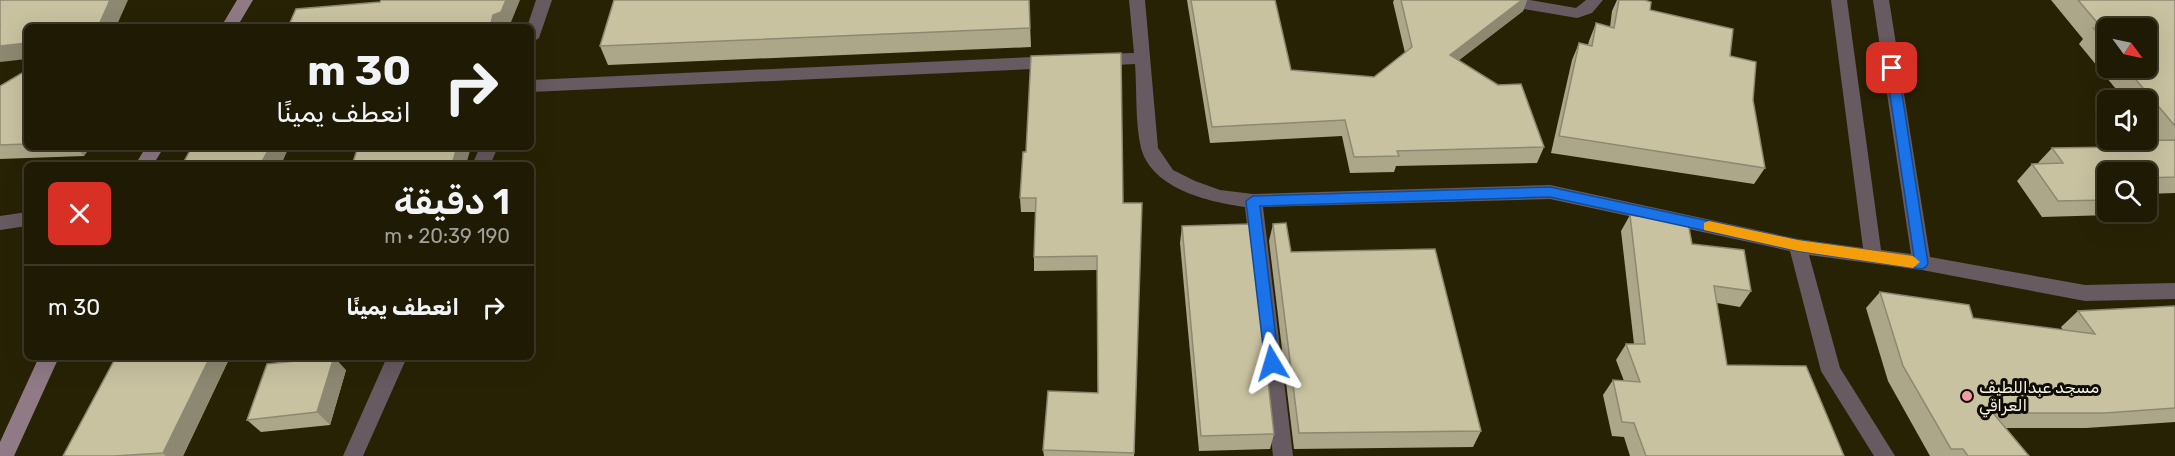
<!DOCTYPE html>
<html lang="ar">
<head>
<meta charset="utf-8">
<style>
	body { margin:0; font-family:Rubik,Vazirmatn,sans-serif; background:#26230e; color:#f1f3f6; direction:rtl; height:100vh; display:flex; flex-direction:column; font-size:22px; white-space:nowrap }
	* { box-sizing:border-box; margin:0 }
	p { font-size:20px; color:#a1a19a }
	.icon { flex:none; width:33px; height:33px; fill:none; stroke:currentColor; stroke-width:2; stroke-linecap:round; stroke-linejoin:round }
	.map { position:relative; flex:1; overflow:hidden; direction:ltr }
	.details { position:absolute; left:24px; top:162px; width:510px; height:198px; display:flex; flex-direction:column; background:#1e1a04; border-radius:9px; box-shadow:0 6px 24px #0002,0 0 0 2px #3c3826; direction:rtl }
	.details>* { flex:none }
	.top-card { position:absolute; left:24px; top:24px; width:510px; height:126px; border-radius:9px; box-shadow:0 6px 24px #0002,0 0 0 2px #3c3826; direction:rtl; background:#1e1a04; color:#f1f3f6; overflow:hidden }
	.needle { width:39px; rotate:123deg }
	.buttons { position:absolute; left:2097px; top:18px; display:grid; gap:12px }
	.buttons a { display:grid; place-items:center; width:60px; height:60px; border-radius:9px; background:#1e1a04; box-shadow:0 6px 24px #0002,0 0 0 2px #3c3826; font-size:30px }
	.pin { position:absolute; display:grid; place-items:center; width:51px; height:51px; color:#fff; margin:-26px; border-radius:12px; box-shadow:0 3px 9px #0006 }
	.me { position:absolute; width:66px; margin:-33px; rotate:353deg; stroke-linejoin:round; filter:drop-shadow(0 0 4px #0008) }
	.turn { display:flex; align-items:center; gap:21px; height:126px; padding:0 24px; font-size:27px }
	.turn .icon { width:78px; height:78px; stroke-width:2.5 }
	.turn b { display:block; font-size:42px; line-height:51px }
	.round { display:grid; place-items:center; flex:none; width:63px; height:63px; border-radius:9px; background:#26230e }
	.head { display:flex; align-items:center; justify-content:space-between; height:102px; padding:0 24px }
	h1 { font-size:36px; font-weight:600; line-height:45px }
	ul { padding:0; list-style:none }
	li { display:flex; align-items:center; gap:18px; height:84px; padding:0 24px; border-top:2px solid #3c3826 }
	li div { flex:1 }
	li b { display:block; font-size:22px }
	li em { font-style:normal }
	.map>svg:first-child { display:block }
</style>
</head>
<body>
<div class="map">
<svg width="2175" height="456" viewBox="0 0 2175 456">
	<rect width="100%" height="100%" fill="#282205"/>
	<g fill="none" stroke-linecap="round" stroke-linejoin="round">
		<!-- street -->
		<path fill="#675a61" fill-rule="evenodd" d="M536,0H552L539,38L531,43V27H527Z
			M1129,0H1145L1158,148L1173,170L1195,181L1220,190L1253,194L1550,185L1798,239L1863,248L1831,0H1847L1881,250L1911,254L1873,0H1889L1930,257L2085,285L2175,283V299L2085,301L1922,270L1809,255L1840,368L1895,456H1874L1821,371L1790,251L1550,199L1263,207L1293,456H1273L1245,207C1209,202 1152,189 1141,148C1135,122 1137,91 1135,64L1096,66L1088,60L1096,54L1134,53Z
			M1492,0H1530L1576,8L1586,0H1603L1592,13L1577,18L1500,5Z
			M1054,56L1062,62L1054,68L531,92V80Z
			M480,147H498L490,165H472Z
			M27,212V226L0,230V216Z
			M387,357H407L363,456H343Z"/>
		<!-- secondary -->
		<path fill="#8f7a85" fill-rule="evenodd" d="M237,0H253L237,27H221Z
			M146,147H164L153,165H135Z
			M39,357H59L14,456H0V442Z"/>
	</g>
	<!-- wall -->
	<path fill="#ada78a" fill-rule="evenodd" d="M1029,0L1031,47L608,65L600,46Z
		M1187,0H1275L1291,70L1374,77L1405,53L1393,2L1394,0H1527L1523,11L1459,60L1544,147L1537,163L1396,166L1394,172L1350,173L1342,136L1210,143Z
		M1617,0H1644L1650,10L1730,56L1753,100L1765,168L1754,184L1551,153L1572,60L1579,43L1588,45L1589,41L1596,23L1610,27L1612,11Z
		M2051,0H2175V193L2146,194V172H2108V212H2114L2110,215L2042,217L2017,181L2032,164H2037L2052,148L2109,147L2114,141L2157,140L2146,128V100H2125L2079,44L2083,39ZM2108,28L2146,68H2108Z
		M27,70V147H90L84,156L0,159V86Z
		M1023,152L1123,203H1142L1134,456H1044L1043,450L1098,393L1097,270L1034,271V257L1036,212H1021L1020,198Z
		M1630,215L1692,244L1751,291L1740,307L1717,303L1727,365L1844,456H1630L1624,437L1612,436L1603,395L1613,380L1624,381L1616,360L1626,344H1634L1621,231Z
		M1273,224L1291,252L1481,431L1473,447L1294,449L1269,241Z
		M1182,226L1274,434L1270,449L1199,451L1180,243Z
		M1880,292L1973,318L2063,330L2061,327L2078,311L2175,306V422L2086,428H2005L2029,456H1930L1888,381L1866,308Z
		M116,357H230L183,456H63Z
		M346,370L330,425L261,432L247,420Z"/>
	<!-- shaded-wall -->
	<path fill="#8d8871" d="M110,0H128L116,27H98Z
		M506,0H520L509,27H490L493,15Z
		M1522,0H1527L1523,11L1445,71L1450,55Z
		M27,43V59L0,62V46Z
		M76,147H90L84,156Z
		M270,147H289L281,165H260Z
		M457,147H471L466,165H452Z
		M210,357H230L183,456H166L163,453Z
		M334,357L346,370L330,425L317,412Z"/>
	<!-- building -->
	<path fill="#c9c2a1" stroke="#8d8871" stroke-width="1.5" d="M0,0H110L98,27H27V43L0,46Z
		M381,0H506L501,12L493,15L490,27H288L296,9L380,2Z
		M614,0H1029L1030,28L600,46Z
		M1191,0H1275L1291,70L1374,77L1412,47L1401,0H1522L1450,55L1498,85L1521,84L1544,147L1397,151L1399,156L1354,157L1345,120L1212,127Z
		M1619,0H1644L1651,2L1650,10L1733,29L1730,56L1756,62L1753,100L1765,168L1559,136L1579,43L1592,46L1596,23L1614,28Z
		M2078,0H2175V126L2126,68H2146V28H2108V45L2093,28L2101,27Z
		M1121,53L1123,203H1142L1134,453L1043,450L1048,391L1098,393L1097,256L1034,257L1036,198H1020L1023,152H1026L1031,56Z
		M27,70V144L0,145V86Z
		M2175,140V177L2146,178V172H2108V200L2058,201L2032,164L2063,163L2052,148L2118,147L2114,141Z
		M192,147H270L260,165H182Z
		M358,147H457L452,165H352Z
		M1630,215L1688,223L1692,244L1744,250L1751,291L1714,286L1727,365L1806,366L1844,456H1646L1634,423L1622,422L1613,380L1640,382L1626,344H1645Z
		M1286,223L1291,252L1435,249L1481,431L1299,433L1273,224Z
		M1250,224L1274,434L1201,436L1182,226Z
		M1880,292L1969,305L1973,318L2095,334L2078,311L2175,306V408L2105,413H1993L2029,456H1968L1963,449H1951L1903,366Z
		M116,357H210L163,453L114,456H63Z
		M334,357L317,412L247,420L267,364Z"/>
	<!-- route -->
	<path fill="#1a73e8" stroke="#114b97" stroke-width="1.5" d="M1892,64L1898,68L1928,263L1926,267L1922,269L1798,251L1550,197L1260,206L1279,363L1272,370L1265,363L1246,201L1253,196L1550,187L1798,240L1914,257L1886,68Z"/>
	<!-- slow -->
	<path fill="#f59e0b" d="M1709,221L1798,240L1913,256L1920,262L1913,268L1798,251L1704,230V223Z"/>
	<!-- markers -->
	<circle fill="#f49aa3" stroke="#0e0b03" stroke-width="2" cx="1967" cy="396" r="6"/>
	<g text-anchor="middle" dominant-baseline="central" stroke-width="6" stroke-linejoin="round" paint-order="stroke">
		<!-- poi labels -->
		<g font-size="16" fill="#f8f4e3" stroke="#0e0b03" text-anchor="start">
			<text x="1979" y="387">مسجد عبداللطيف<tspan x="1979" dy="18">العراقي</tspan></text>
		</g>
	</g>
</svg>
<div class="buttons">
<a><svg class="needle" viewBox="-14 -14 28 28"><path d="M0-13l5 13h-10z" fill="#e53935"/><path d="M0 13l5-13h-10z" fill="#a1a19a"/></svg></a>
<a><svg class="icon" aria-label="sound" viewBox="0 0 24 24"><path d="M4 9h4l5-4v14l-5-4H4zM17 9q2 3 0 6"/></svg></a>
<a><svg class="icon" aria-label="search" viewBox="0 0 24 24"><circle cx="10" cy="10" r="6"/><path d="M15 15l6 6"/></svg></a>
</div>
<div class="pin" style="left:1892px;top:68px;background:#d93025"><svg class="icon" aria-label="arrive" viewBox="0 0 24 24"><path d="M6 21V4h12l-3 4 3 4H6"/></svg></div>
<svg class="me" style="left:1272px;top:363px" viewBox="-20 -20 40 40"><path d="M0-17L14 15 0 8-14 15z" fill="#1a73e8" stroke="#fff" stroke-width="4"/></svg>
<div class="top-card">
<div class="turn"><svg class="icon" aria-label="right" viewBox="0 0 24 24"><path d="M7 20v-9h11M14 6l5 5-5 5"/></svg><div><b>30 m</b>انعطف يمينًا</div></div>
</div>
<section class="details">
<div class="head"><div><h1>1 دقيقة</h1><p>190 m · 20:39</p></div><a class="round" style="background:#d93025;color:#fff"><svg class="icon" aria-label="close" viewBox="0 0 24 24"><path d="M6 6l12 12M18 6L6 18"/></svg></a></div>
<ul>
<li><svg class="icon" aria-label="right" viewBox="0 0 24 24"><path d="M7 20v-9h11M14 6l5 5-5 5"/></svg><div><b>انعطف يمينًا</b></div><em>30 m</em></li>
</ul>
</section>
</div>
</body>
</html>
